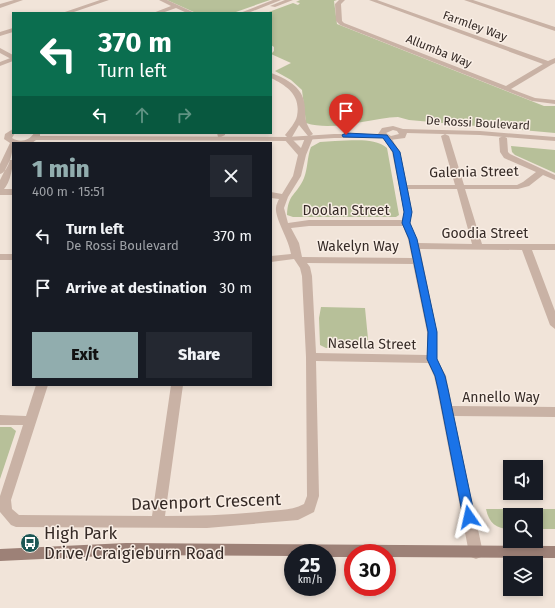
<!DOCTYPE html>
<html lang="en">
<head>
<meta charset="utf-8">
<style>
	body { margin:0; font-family:"Fira Sans",sans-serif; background:#242831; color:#f1f3f6; height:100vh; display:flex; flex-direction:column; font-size:15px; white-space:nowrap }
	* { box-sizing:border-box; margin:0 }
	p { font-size:13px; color:#9ea1a6 }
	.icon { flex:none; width:22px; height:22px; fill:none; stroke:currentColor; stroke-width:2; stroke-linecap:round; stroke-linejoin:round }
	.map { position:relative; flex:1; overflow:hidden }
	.panel { position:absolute; left:12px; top:142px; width:260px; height:244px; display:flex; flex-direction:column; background:#171b24; border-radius:0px; box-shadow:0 2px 6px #0003 }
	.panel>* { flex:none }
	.hud { position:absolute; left:12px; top:12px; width:260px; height:122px; border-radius:0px; box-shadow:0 2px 6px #0003; background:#0b6e4f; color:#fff; overflow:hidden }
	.controls { position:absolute; left:503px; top:460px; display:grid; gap:8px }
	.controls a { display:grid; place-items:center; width:40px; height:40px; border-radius:0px; background:#171b24; box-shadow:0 2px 6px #0003; font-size:20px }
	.speed { position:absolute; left:284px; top:544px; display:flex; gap:8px; font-size:20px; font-weight:700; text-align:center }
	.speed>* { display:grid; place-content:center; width:52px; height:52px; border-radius:50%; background:#171b24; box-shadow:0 2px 6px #0003; line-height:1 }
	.speed small { font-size:10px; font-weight:400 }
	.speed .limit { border:6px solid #d22; background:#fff; color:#111 }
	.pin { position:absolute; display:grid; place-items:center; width:34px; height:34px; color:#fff; margin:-41px -17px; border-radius:50% 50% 50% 0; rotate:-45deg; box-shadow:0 0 4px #0007 }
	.pin .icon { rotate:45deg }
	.me { position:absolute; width:44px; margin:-22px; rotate:349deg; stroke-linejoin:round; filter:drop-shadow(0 0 3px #0008) }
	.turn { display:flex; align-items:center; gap:14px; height:84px; padding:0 20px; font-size:18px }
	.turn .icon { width:52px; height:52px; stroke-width:2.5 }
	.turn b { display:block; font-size:28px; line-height:34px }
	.lanes { display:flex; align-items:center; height:38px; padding:0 20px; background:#0003; justify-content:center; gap:20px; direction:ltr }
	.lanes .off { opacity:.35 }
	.round { display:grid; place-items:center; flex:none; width:42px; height:42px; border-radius:0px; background:#242831 }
	.summary { display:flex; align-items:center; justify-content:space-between; height:68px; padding:0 20px }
	h1 { font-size:24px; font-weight:800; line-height:30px; color:#91adae }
	.primary-button { display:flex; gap:8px; margin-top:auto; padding:8px 20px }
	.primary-button a { flex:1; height:46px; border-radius:0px; background:#91adae; color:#111; font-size:16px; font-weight:800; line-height:46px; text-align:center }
	.primary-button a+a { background:#242831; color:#f1f3f6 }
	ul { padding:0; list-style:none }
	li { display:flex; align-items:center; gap:12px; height:52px; padding:0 20px }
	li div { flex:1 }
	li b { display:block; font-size:15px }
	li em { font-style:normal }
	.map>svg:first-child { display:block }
</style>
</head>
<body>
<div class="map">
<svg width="555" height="608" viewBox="0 0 555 608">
	<rect width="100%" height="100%" fill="#f1e4d9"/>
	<!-- green -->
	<path fill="#b7c099" d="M167,0H270L233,13H196Z
		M300,0H337L334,1L337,24L544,106H555V133L409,120L398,117C370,118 334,132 306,123L302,90L291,80L275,71L291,63L271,54L274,51V47L271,45V13H266L293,3L298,5L300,3L296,2Z
		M335,141C351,141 374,137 387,148L399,215L396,217H293L287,215C288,193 297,195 304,178C308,168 307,157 311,147L320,142Z
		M511,146L555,150V173L515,155L512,152Z
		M321,307L365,308L369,349L326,348L320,345L319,318Z
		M0,427H11L16,431L0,479Z
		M486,509H555V529H536V515H510V529C496,529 489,523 486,509Z"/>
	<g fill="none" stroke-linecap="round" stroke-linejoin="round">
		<!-- minor -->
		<path fill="#c9b2a5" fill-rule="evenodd" d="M14,0H23L0,8V4Z
			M100,0H109L71,13H62Z
			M159,0H167L195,13H187L176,8L162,13H153L171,6Z
			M339,0H345L341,4L342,21L344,23L506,86L543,64L369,0H377L548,61L555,58V63L551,65L511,89L535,98L555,100V104L532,101L340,25L336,21L335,4Z
			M464,0H473L555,27V31Z
			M13,28V32L0,36V32Z
			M13,57V61L0,66V62Z
			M271,73C283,77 299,85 303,98C308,114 301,118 313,134L310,136L313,138L306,155L301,176L288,197L284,208L288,223L309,220H402L404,212L392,152L383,138L387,136H390L400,152L407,185H455L441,136L445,134L449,136L464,185H517L523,182L536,172L504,158L500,152L499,138L503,136L507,138L508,152L510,154L555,175V180L543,175L529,186L518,189H465L482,244H555V250H532L555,311V329L550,325L522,250L420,249L437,332V359L446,376L452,406L555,407V417L454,416L483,553L481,557L476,559L471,557L469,553L437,389L434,376L428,363L316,361L319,496L314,512L298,520L207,528L16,527L11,525L0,512V496L23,425H0V415L26,416L36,385H48L11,500L12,509L19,515L152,516L171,385H183L165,516C200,516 234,515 268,511C280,510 293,510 304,504L307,496L306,357L302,276L300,268L294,259L271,262V256L291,254C289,239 275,219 276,208C276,205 278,201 279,199L271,198V192L282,194L293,176L298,155L284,139L287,137L285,135C289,130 296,122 297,116C301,95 287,86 271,78ZM299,125L308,136L305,138L301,148L290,137H292ZM408,189H457L472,244L418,243L410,223L412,212ZM309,226H403L408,239L412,258L302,257L299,243L291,228ZM307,263L413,264L427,332V355L316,353L312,276L310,267Z
			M217,133H225V135L221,137H218Z
			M0,189H13V195H0Z
			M0,254H13V260H0Z"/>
		<!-- tertiary -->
		<path fill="#c9b2a5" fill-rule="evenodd" d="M273,0H281L248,13H240Z
			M285,0H293L275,7L270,6Z
			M0,48L13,55V60L0,53Z
			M393,126L403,129L480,131L555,137V141L480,135L407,133L405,138L390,140L385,138H334L288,141L36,140L32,143H13C13,151 9,172 0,174V164L10,143L4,139L5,134L13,129V133H15L12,138C20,143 29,141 34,133H40V136L288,137L334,134H378L382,128ZM393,130L397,131L399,134L391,136L386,133Z
			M10,160H13C13,168 9,189 0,192V180Z"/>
		<!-- secondary -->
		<path fill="#9d8177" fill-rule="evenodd" d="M126,543L555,546V558L387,557V553H353V557H327V553H293V556L126,555L0,561V549Z"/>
	</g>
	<!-- route -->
	<path fill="#1a73e8" stroke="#114b97" d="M346,133L387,135L400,152L412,212L410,223L417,239L437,332V359L445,376L448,389L475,517L473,521L469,522L464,521L463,517L438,389L435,376L427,359L428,332L409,239L402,223L404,212L393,152L383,138L343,137L342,135Z"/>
	<!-- icons -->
	<defs>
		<g id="bus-disc" transform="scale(1)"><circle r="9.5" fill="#1c5755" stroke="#f9eee5"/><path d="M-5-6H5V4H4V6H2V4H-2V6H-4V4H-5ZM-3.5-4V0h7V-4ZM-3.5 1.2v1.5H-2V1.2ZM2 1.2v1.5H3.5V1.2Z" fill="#fff"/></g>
	</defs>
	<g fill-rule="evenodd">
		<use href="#bus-disc" x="30" y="543"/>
	</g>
	<g text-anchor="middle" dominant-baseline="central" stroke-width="3" stroke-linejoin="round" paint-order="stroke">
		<!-- far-street labels -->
		<g font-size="12" fill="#352a26" stroke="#f9eee5">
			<text transform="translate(475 26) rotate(20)">Farmley Way</text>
			<text transform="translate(439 51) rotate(22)">Allumba Way</text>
			<text transform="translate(478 123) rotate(3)">De Rossi Boulevard</text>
		</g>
		<!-- street labels -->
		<g font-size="14" fill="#352a26" stroke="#f9eee5">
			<text transform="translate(474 172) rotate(-1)">Galenia Street</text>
			<text x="346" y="210">Doolan Street</text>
			<text x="485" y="233">Goodia Street</text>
			<text x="358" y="246">Wakelyn Way</text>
			<text transform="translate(372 344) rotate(1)">Nasella Street</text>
			<text x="501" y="397">Annello Way</text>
		</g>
		<!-- near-street labels -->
		<g font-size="17" fill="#352a26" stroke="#f9eee5">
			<text transform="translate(206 502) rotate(-2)">Davenport Crescent</text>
		</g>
		<!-- near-poi labels -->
		<g font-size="17" fill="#352a26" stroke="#f9eee5" text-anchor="start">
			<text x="44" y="533">High Park<tspan x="44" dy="20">Drive/Craigieburn Road</tspan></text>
		</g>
	</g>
</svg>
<div class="controls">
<a><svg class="icon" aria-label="sound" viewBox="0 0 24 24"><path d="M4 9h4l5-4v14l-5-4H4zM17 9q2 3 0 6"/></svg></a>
<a><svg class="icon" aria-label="search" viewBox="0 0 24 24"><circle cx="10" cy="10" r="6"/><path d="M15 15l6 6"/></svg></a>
<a><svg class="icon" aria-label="layers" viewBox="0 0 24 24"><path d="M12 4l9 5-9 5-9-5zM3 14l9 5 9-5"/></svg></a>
</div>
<div class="speed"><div>25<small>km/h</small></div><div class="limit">30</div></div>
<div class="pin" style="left:346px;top:135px;background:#d93025"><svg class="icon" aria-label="arrive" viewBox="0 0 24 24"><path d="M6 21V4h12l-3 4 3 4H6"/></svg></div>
<svg class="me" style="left:469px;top:517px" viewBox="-20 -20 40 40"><path d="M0-17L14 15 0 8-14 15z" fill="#1a73e8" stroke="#fff" stroke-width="4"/></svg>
<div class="hud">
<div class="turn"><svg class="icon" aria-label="left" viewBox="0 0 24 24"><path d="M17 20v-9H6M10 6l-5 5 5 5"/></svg><div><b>370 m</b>Turn left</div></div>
<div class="lanes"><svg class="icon" aria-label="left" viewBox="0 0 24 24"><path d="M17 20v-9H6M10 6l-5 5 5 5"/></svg><svg class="icon off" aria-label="ahead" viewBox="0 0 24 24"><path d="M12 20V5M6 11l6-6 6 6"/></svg><svg class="icon off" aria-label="right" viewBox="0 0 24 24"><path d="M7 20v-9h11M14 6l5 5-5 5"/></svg></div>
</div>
<section class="panel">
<div class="summary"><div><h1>1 min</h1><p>400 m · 15:51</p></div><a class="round"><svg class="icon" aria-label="close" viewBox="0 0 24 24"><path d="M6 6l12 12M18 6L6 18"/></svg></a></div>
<ul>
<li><svg class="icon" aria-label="left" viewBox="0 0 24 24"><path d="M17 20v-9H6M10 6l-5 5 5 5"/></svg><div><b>Turn left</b><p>De Rossi Boulevard</p></div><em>370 m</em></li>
<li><svg class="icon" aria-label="arrive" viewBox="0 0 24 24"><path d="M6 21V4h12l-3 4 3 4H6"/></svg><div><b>Arrive at destination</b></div><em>30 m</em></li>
</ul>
<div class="primary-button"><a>Exit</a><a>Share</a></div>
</section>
</div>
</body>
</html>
